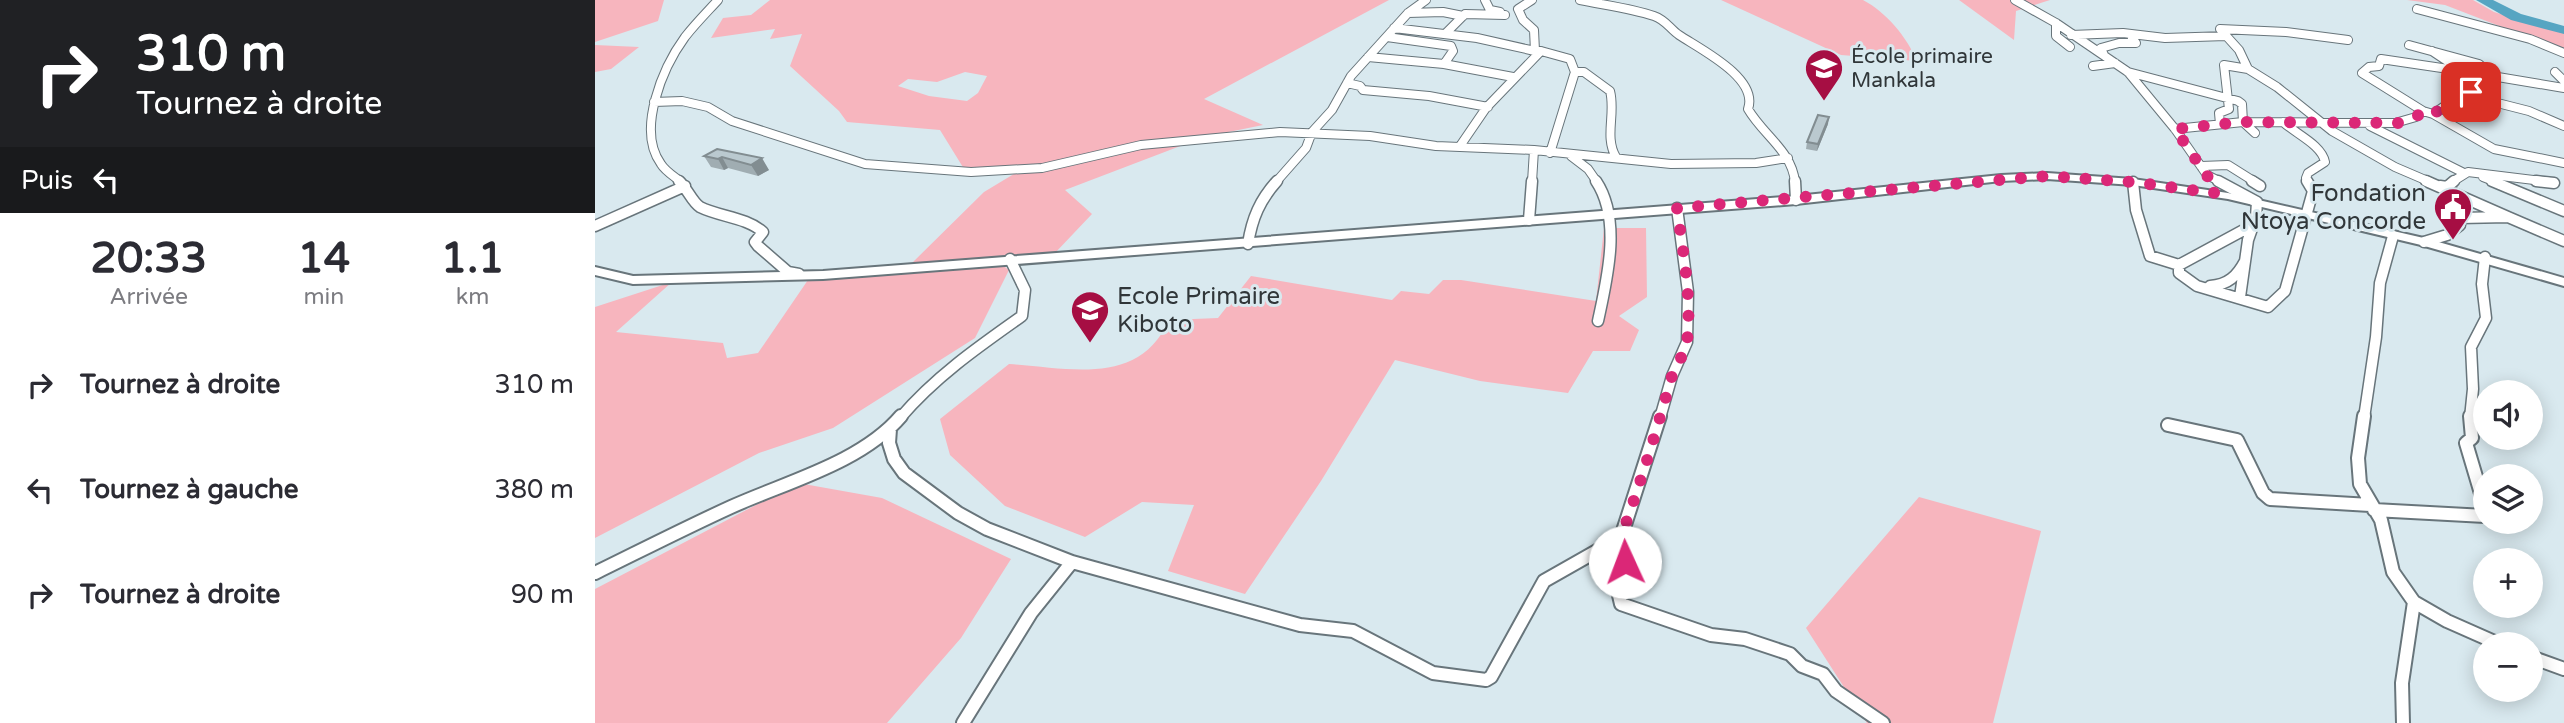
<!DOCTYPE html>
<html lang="fr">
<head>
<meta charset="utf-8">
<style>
	body { margin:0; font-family:"Varela Round",sans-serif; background:#f2f2f3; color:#2b2b33; height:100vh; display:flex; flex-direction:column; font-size:26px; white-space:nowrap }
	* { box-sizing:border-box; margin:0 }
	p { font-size:23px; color:#7c7c81 }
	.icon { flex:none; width:38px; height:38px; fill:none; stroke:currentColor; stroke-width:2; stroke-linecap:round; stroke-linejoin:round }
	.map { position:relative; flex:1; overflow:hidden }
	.drawer { display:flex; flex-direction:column; background:#fff; width:595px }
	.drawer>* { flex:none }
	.guide { background:#202124; color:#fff; overflow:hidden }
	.tools { position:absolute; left:1878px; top:380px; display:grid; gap:14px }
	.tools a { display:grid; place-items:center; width:70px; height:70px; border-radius:50%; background:#fff; box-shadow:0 4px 18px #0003; font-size:35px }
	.pin { position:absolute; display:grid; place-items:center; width:60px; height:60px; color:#fff; margin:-30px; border-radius:14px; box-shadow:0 4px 10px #0006 }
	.me { position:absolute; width:77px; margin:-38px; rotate:358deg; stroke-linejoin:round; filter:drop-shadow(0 0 5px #0008) }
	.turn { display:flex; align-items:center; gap:24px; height:147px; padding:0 21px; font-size:32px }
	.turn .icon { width:91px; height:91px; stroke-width:2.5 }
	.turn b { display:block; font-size:49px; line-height:60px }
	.then { display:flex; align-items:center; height:66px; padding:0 21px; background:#0003; gap:14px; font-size:26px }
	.eta { display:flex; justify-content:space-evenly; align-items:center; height:119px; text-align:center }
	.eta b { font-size:42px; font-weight:700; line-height:49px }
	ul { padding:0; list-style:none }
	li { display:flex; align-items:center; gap:21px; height:105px; padding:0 21px }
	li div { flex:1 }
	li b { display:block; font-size:26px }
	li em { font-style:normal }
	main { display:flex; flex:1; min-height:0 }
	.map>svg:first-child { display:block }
</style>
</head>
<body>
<main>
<section class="drawer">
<div class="guide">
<div class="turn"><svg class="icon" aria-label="right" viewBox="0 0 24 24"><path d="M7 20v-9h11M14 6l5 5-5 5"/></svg><div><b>310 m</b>Tournez à droite</div></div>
<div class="then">Puis<svg class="icon" aria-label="left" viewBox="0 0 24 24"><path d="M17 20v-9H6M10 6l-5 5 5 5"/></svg></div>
</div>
<div class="eta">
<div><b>20:33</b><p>Arrivée</p></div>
<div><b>14</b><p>min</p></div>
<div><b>1.1</b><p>km</p></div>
</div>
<ul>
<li><svg class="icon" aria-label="right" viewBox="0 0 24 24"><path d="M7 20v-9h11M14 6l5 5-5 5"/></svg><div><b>Tournez à droite</b></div><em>310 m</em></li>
<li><svg class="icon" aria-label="left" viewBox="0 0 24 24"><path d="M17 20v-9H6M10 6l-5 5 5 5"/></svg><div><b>Tournez à gauche</b></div><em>380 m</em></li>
<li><svg class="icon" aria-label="right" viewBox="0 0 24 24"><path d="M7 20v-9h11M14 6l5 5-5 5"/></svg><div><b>Tournez à droite</b></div><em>90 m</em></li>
</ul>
</section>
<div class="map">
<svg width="1969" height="723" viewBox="0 0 1969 723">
	<rect width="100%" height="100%" fill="#d9e9ef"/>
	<!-- green -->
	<path fill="#f7b5be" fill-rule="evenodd" d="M0,0H69L63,21L0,42Z
		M175,0H794L609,99L668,125L609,137L470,190L497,214L460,253L317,263L389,192L434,165L374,177L345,130L252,122L244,111L195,66L207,34L175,39L180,29L116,38L128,18L156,15ZM370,72L392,76L383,93L372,101L334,96L303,86L313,79L342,82Z
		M1126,0H1268C1291,12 1312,37 1322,61L1246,55Z
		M1364,0H1455L1421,11L1419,40Z
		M1812,0H1878L1899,12L1969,33V51L1850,5Z
		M0,45L44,47L16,69L0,72Z
		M1009,228H1051L1052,297L1024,316L1044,330L1035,351H998L973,393L885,381L800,360L726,481L650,594L573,571L599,505L547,502L490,537L410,506L355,455L345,419L414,364C474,368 544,387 574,320L623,318L656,276L797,300L806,291L834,294L848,280H866L1001,301Z
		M403,262L414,270L380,338L238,428L164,453L0,538V307L77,282L21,332L128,343L132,358L163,353L215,277Z
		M203,483L287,498L416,559L366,638L292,723H0V589Z
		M1324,497L1446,531L1398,723H1272L1211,628Z"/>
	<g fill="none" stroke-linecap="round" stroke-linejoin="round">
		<!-- river -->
		<path fill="#56a5c2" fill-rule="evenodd" d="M1881,0H1898L1926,14L1969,26V34L1916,20Z"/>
		<!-- minor-far2 casing -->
		<g stroke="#68757b" stroke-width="10">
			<path id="minor-far2" d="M890,0L895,10L905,12
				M985,0C1009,5 1035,8 1059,16C1071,20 1075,29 1084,35C1105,49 1164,78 1153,109C1168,135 1197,151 1200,182
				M1420,0L1461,23L1533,72L1580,129L1612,175L1626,182
				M1822,9L1935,39L1969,53
				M813,13L848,12L868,16
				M1461,23V36L1475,47
				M799,28L882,38L940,51
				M850,34L870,14L910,15
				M1476,35L1528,33L1570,38L1631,36
				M792,37L856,46L858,51L849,64
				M1753,40L1691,32L1625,29L1644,50L1653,69L1682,87L1737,131L1800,167L1835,182
				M1814,45L1884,64L1898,76
				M946,51L975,59L980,72L955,153
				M1837,51L1867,71
				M1509,55L1506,48L1524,43H1541L1537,38
				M773,57L849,64L918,77
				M1786,59L1867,71L1873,80L1875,96L1857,101L1838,114L1828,111L1767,73L1774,67L1784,66Z
				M1498,66L1520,63
				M1867,71L1969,88
				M980,72H989L1015,91C1021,113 1009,137 1021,157
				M1533,72L1643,101L1647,104L1648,122L1660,133
				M1960,72L1969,81
				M752,83L765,86L768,90L834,96L893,107
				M1875,96L1934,111L1969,126
				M59,102L87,101L113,107L137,121L270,164L376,172L447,168L546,145L685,132L775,136L841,146L939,150L1076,164L1161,163L1193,158
				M1838,114L1899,149L1969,163
				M1688,122C1701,134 1727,145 1730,162L1713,173L1711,178L1713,182
				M1625,124L1624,113L1634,109L1629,65L1653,69
				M1775,126L1869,173
				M1580,129L1648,122L1800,123L1821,117L1828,111
				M865,146L891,108L946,51H940L939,30L928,20L923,9L937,0
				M976,156L993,169L1002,182
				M1606,166L1633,165L1660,182
				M1888,177L1901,182
				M86,182C80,177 70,171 66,164C41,130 68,67 90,37C100,24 112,12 123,0
				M681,182L711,148L717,132L737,110L756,76L813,13L831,0
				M937,182L939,150
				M1857,182L1873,172L1955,182"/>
		</g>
		<!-- minor-far1 casing -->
		<g stroke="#68757b" stroke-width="13">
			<path id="minor-far1" d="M84,181C92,188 97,202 105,207C125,217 151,217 168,232L160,242L163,246L193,272L204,274
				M1001,181C1027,220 1012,279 1003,321
				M1200,181L1201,200
				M1623,181L1662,202L1661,217L1653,240L1645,297
				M1657,181L1665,186
				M1831,181L1913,217
				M1897,181L1969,211
				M1941,181L1959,183
				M1538,182L1541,210L1555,256L1584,265L1658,225
				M1845,186L1852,187L1859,181
				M934,220L937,181
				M0,226L90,186
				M1829,242L1852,235L1865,225V218L1913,217L1969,241
				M653,244C657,218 665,200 682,181
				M1584,265V273L1602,286L1673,307L1690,291L1718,191L1712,181
				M1615,286C1633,285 1642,276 1650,261
				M305,418C340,377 383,347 427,316L430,290L415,259
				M1065,418L1077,376L1092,342L1093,292L1082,208
				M1769,418L1781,337L1785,283L1798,236
				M1875,418L1878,389L1876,347L1891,318L1887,284L1890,257"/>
		</g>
		<!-- minor casing -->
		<g stroke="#68757b" stroke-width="16">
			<path id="minor" d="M1769,416L1763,458L1765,484L1786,520L1798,572L1819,602L1852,621L1904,644
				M1875,416L1877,438L1871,443L1890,507
				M1573,425L1642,440L1668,493L1675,499L1775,505
				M295,429L294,443L299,459L309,473L363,513L392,529L477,562L705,625L758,631L838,673L891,680L896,677L949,581L1023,539L1027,534L1065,416
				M1779,510L1890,516
				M1027,534L1033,545L1023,591L1026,604L1116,635L1150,639L1195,654L1207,666L1228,674L1241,691L1288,723
				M0,573C45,551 90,528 136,507C191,482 266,463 306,416
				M1936,657L1969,669
				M368,723L436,613L477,562
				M1808,723L1807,683L1819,602"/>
		</g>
		<!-- tertiary casing -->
		<g stroke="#68757b" stroke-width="4">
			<path id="tertiary" d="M1452,173L1538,179L1633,193L1833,239L1969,278V286L1826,245L1633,199L1538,185L1452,179L1406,181L1201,204L228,279L38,284L0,275V267L38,276L228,271L1201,196L1406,175Z"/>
		</g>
		<!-- minor-far2 -->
		<use href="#minor-far2" stroke="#fff" stroke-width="8"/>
		<!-- minor-far1 -->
		<use href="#minor-far1" stroke="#fff" stroke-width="10"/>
		<!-- minor -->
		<use href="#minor" stroke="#fff" stroke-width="12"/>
		<!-- tertiary -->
		<use href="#tertiary" fill="#fff" fill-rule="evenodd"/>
	</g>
	<!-- wall -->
	<path fill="#a0adb2" d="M1233,124L1222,151L1211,149L1212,142Z
		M122,149L174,170L163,176L133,168L129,170L116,167L109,156Z"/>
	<!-- shaded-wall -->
	<path fill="#828d91" d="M1234,117L1233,124L1222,151L1223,144Z
		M127,157L133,168L129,170L123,159Z
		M167,158L174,170L163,176L156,165Z"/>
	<!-- building -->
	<path fill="#bac9cf" stroke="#828d91" stroke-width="2" d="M1223,115L1234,117L1223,144L1212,142Z
		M122,149L167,158L156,165L127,157L123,159L109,156Z"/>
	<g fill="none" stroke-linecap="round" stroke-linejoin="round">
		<!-- route -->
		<path stroke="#db2777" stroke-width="12" stroke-dasharray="0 21.6" d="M1030,562L1033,545L1027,534C1046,482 1062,429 1077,376C1081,363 1090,355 1092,342C1097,298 1088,252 1082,208L1452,176L1538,182L1619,193L1621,181L1612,176L1580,129L1648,122L1803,123L1821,117L1828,111L1838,114L1857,102L1875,96L1876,92"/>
	</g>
	<!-- icons -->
	<defs>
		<g id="school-pin" transform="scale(2.0125)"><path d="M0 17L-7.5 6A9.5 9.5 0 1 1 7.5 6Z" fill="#a60e43" stroke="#d9e9ef"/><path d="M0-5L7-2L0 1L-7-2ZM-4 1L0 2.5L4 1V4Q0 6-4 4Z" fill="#fff"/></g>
		<g id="civic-pin" transform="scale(2.0125)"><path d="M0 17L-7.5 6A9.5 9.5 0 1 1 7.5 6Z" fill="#a60e43" stroke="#d9e9ef"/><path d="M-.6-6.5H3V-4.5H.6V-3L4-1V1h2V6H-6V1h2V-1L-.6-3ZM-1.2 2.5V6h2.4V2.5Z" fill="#fff"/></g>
	</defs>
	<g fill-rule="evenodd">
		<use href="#school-pin" x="1229" y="68"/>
		<use href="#civic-pin" x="1858" y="207"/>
		<use href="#school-pin" x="495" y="310"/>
	</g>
	<g text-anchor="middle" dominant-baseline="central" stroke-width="6" stroke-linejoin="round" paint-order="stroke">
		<!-- far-poi labels -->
		<g font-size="21" fill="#303639" stroke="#d9e9ef" text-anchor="start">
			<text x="1256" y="56">École primaire<tspan x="1256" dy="24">Mankala</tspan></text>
		</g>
		<!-- poi labels -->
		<g font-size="24" fill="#303639" stroke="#d9e9ef" text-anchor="end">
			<text x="1831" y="193">Fondation<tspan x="1831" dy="28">Ntoya Concorde</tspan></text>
			<text x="522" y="296" text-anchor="start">Ecole Primaire<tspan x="522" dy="28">Kiboto</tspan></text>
		</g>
	</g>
</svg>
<div class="tools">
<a><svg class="icon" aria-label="sound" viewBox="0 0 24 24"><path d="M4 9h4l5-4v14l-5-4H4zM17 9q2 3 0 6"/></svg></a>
<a><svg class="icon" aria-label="layers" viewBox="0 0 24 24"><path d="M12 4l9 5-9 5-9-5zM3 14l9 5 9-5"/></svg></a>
<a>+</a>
<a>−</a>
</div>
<div class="pin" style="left:1876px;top:92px;background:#d93025"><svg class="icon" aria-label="arrive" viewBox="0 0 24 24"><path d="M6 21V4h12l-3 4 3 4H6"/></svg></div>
<svg class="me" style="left:1030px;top:562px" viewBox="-20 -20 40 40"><circle r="19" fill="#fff"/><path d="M0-13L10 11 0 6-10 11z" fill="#db2777"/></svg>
</div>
</main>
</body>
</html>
